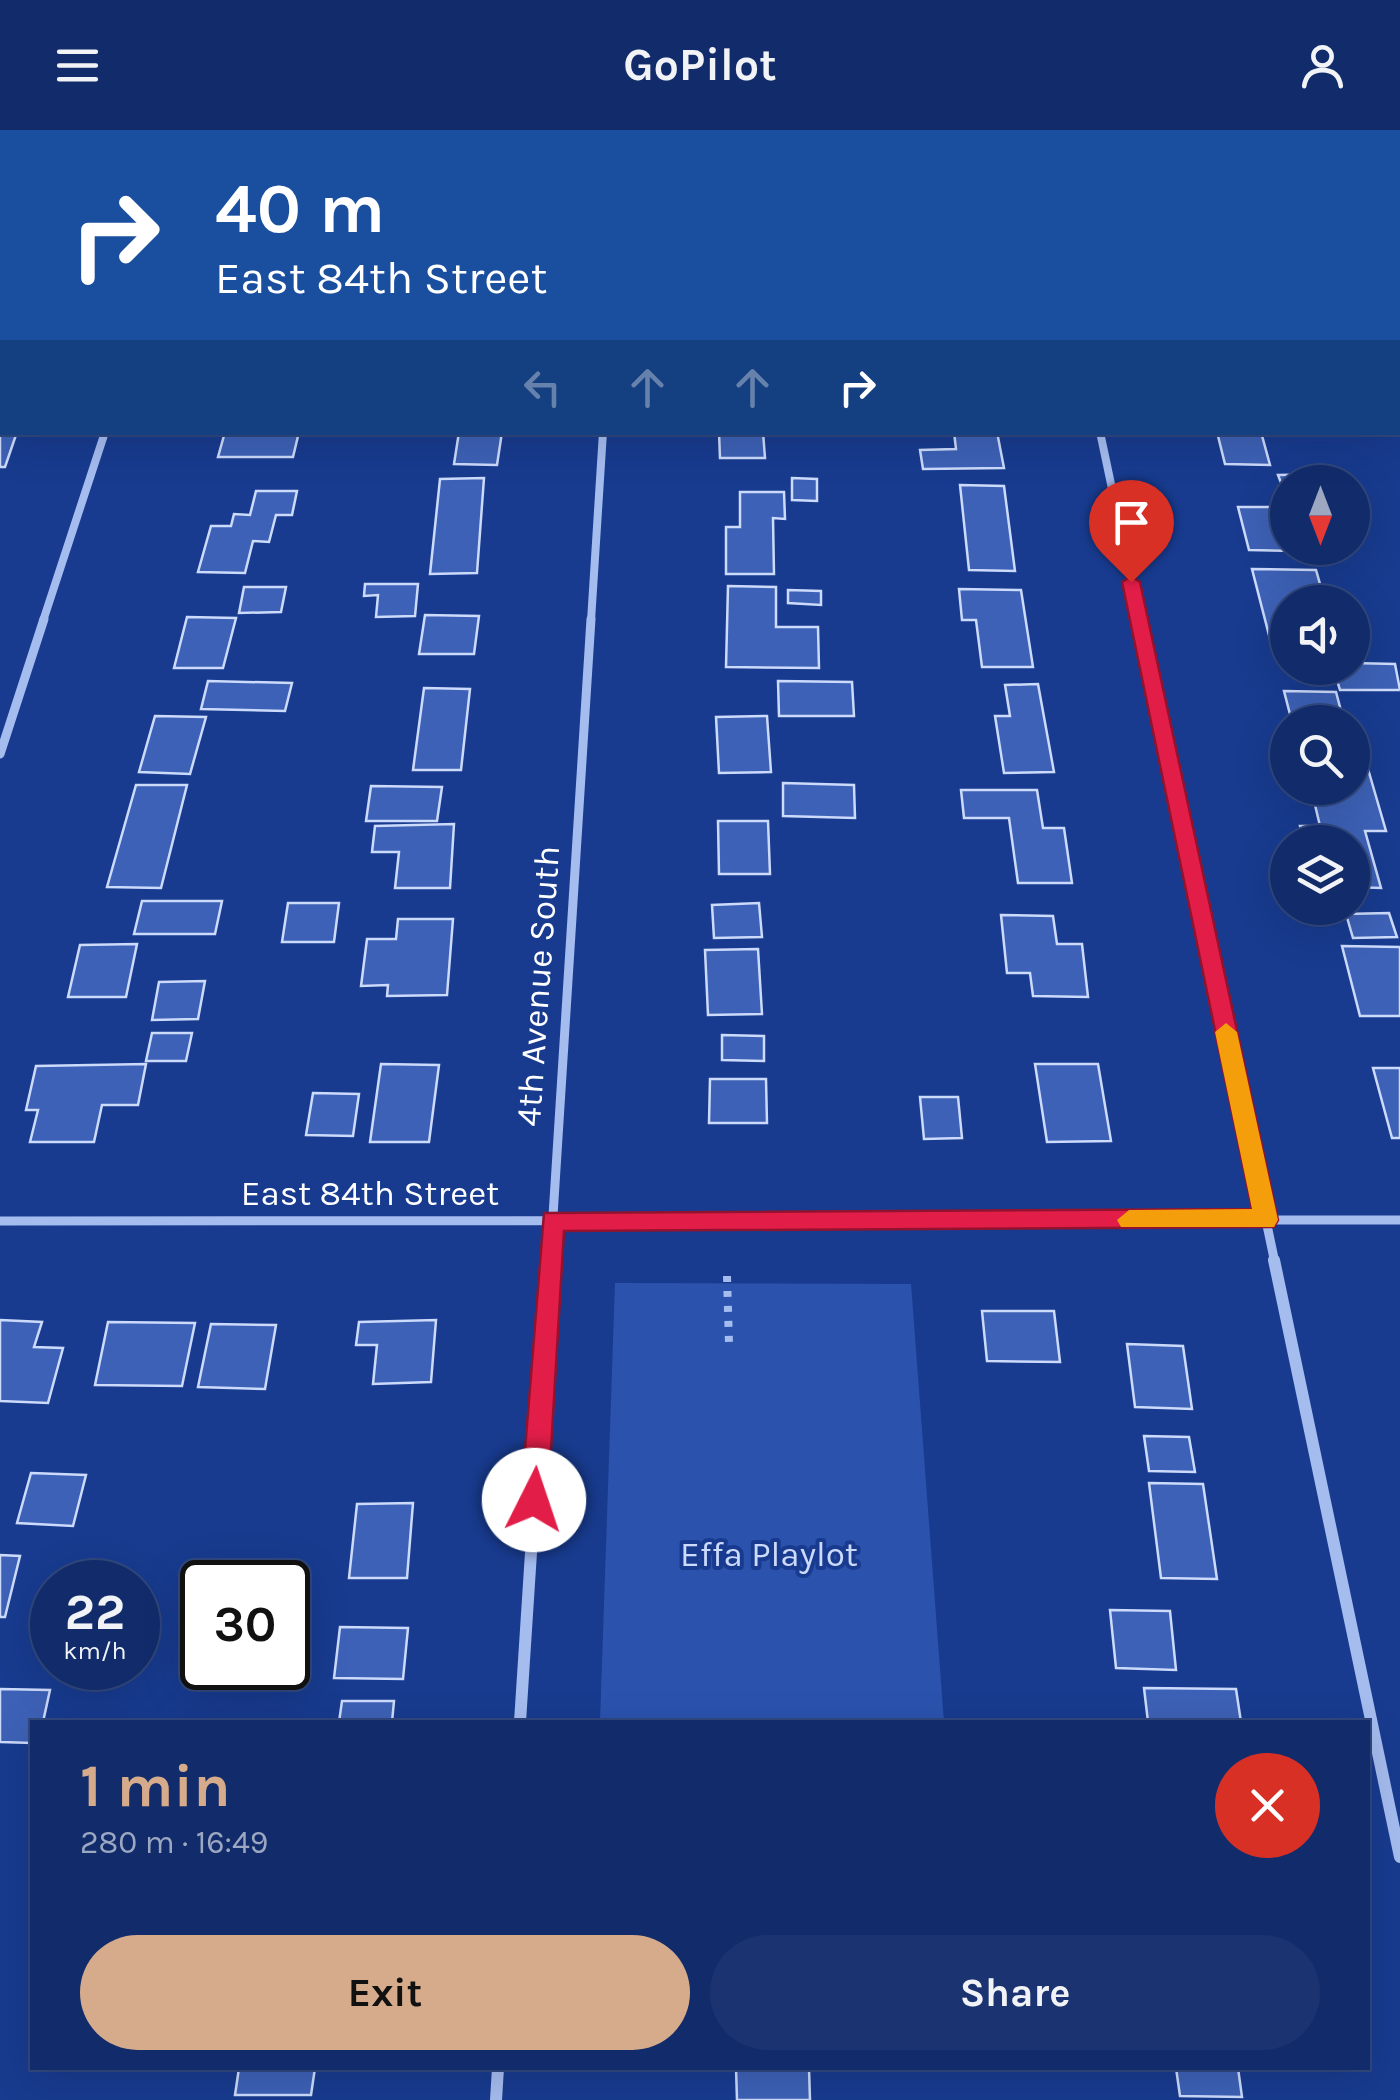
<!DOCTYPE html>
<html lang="en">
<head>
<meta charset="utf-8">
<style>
	body { margin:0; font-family:Karla,sans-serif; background:#1b3471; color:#f1f3f6; height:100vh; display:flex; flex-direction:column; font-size:38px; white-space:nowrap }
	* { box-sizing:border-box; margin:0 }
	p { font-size:32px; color:#9ca7c1 }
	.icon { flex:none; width:55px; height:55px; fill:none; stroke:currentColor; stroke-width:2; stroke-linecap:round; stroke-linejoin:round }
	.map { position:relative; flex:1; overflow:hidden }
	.side { position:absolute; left:30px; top:1590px; width:1340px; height:350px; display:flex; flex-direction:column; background:#122c6b; border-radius:0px; box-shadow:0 10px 40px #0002,0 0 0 2px #31487e }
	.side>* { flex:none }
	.guide { position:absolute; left:0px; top:0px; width:1400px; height:305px; box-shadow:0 10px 40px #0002,0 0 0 2px #31487e; background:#1a4fa0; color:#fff; overflow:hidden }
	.needle { width:65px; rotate:180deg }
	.buttons { position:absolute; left:1270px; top:335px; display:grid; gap:20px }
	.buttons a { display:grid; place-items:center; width:100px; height:100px; border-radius:50%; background:#122c6b; box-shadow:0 10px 40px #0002,0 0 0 2px #31487e; font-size:50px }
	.speed { position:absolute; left:30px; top:1430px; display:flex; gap:20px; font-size:50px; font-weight:700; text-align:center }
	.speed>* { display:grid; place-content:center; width:130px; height:130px; border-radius:50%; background:#122c6b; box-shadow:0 10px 40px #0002,0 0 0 2px #31487e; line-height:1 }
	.speed small { font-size:25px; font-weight:400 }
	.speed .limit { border:5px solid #111; border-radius:15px; background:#fff; color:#111 }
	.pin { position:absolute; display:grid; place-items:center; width:85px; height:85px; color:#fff; margin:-102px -42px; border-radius:50% 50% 50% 0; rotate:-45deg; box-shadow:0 0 10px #0007 }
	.pin .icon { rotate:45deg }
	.me { position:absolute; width:110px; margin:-55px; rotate:4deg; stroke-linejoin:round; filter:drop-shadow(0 0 8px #0008) }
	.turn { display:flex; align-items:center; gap:35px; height:210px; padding:0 50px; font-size:45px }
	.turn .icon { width:130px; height:130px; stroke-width:2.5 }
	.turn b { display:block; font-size:70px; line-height:85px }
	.lanes { display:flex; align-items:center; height:95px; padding:0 50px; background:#0003; justify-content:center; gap:50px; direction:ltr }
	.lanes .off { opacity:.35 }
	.round { display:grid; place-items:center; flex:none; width:105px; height:105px; border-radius:52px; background:#1b3471 }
	.summary { display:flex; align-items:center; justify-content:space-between; height:170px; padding:0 50px }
	h1 { font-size:60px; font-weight:700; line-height:75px; color:#d6ab8b }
	.cta { display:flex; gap:20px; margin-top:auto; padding:20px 50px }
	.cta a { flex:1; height:115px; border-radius:60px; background:#d6ab8b; color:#111; font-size:40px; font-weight:700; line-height:115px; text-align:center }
	.cta a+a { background:#1b3471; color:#f1f3f6 }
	header { display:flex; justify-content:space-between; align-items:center; height:130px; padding:0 50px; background:#122c6b; font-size:45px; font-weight:700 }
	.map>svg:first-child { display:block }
</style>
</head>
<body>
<header><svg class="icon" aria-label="menu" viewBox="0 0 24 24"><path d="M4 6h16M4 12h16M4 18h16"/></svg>GoPilot<svg class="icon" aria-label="person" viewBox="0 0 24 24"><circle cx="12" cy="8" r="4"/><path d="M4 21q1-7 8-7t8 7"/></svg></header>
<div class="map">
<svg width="1400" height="1970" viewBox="0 0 1400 1970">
	<rect width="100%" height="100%" fill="#183b8f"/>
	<!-- green -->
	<path fill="#2b53ae" d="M615,1153L911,1154L944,1592H600Z"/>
	<!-- building -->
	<path fill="#3d61b6" stroke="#ccdafb" stroke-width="2.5" d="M0,295L2,302H17L5,337H0Z
		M225,302H299L293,327H218Z
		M459,302H502L497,335L454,334Z
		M719,302H763L765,328H720Z
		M954,302H997L1004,338L923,339L920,320L956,319Z
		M1217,302H1261L1270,335L1225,334Z
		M1334,344L1337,352H1288V371L1278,345Z
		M484,348L477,443L430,444L440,349Z
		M792,348L817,349V371L792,370Z
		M960,355L1004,356L1015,441L969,440Z
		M256,361H297L292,385H276L269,412L253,411L245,443L198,442L211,396H231L234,384L250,385Z
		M740,362H784L785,389L773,388L774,444H726V397H740Z
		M1238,377H1288V418L1296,421L1249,420Z
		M1252,439L1316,440L1324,468L1288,472V513H1271Z
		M365,454H418L415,486L376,487L378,465L364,466Z
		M728,456L776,457V497H818L819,538L726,537Z
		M244,457H286L281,482L239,483Z
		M959,459L1021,460L1033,537H982L976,490H962Z
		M788,460L821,461V475L788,473Z
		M425,485L479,486L474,524H419Z
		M187,487L236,488L223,538H174Z
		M1352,533L1395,534L1400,560H1340L1333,538H1352Z
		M208,551L292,553L285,581L201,579Z
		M778,551L852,552L854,586H779Z
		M1038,554L1054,642L1004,643L995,586H1010L1005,555Z
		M424,558L470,559L461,640H413Z
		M1284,561L1336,562L1344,592H1292Z
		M155,586L206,587L190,644L139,642Z
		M767,586L771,642L719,643L716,587Z
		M1352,639H1368L1386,701H1365L1381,758L1352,757V712H1304L1300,696H1320L1311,658H1352Z
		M783,653L854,655L855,688L783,686Z
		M136,655H187L161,758L107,757Z
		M371,656L442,657L437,691H366Z
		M961,660H1037L1043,698H1064L1072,753H1018L1009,688H964Z
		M718,691H768L770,744H719Z
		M454,694L450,758H395L399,722H372L375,696Z
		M142,771H222L215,804H134Z
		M288,773H339L334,812H282Z
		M759,773L762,807L714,808L712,775Z
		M1389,783L1397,807L1353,808L1346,784Z
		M1001,785L1053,786L1057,814H1082L1088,867L1033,866L1030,843H1007Z
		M398,789H453L447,865L387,866L388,855L361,856L367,809H396Z
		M137,814L126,867H68L80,815Z
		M1342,816L1400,817V886H1360Z
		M758,819L762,884L708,885L705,820Z
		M205,851L198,889L152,890L159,852Z
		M152,903H192L186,931H146Z
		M722,905L764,906V931L722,930Z
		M146,934L138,975H102L94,1012H30L38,980H26L36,936Z
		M381,934L439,935L429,1012H370Z
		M1035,934H1098L1111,1011L1047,1012Z
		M1373,938H1400V1008H1392Z
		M710,949H766L767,993H709Z
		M313,963L359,964L353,1006L306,1005Z
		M920,967H958L962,1008L924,1009Z
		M982,1181H1054L1060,1232L987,1231Z
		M0,1190L42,1192L34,1217L63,1218L48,1273L0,1271Z
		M436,1190L431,1252L373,1254L377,1215H356L359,1192Z
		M108,1192L195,1193L182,1256L95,1255Z
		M211,1194L276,1195L265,1259L198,1257Z
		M1127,1214L1183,1216L1192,1279L1135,1277Z
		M1144,1306L1189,1307L1195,1342L1149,1341Z
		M31,1343L86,1345L73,1396L17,1393Z
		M1149,1353L1203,1354L1217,1449L1161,1448Z
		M413,1373L407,1448H349L357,1374Z
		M0,1425L20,1426L5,1487H0Z
		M1110,1480L1170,1481L1176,1540L1116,1538Z
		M340,1497L408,1498L403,1549L334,1548Z
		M1144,1558L1236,1559L1241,1592H1148Z
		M0,1559L50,1560L43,1592H32V1613L0,1612Z
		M342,1571H394L392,1592H339Z
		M239,1938H315L311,1965H235Z
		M736,1938H809L810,1970H737Z
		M1176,1938H1238L1242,1967L1180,1966Z"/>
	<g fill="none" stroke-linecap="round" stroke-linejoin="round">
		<!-- path -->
		<path stroke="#a5bcef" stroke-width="8" stroke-dasharray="6 9" stroke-linecap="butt" d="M727,1146L729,1214"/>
		<!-- street-far2 -->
		<path stroke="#a5bcef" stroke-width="8" d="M1100,302L1140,491
			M43,491L105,302
			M591,491L603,302"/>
		<!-- street-far1 -->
		<path stroke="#a5bcef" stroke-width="9" d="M1139,489L1275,1133
			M0,624L44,489
			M0,1091L1400,1090
			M550,1133L591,489"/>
		<!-- street -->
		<path stroke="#a5bcef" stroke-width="12" d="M1274,1130L1400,1727
			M520,1592L550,1130
			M496,1970L498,1938"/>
	</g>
	<!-- route -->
	<path fill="#e11d48" stroke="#92132f" stroke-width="2.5" d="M1131,446L1140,452L1278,1090L1274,1097L564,1101L548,1370L544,1378L534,1382L525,1378L521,1370L544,1083L1252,1079L1122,452Z"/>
	<!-- slow -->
	<path fill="#f59e0b" d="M1226,893L1237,902L1278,1090L1274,1097H1121L1117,1090L1129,1080L1252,1079L1215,902Z"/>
	<g text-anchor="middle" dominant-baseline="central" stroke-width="8" stroke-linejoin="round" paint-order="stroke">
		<!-- street labels -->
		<g font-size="35" fill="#fff" stroke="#183b8f">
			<text transform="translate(538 856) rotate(-86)">4th Avenue South</text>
			<text x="370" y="1063">East 84th Street</text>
		</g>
		<!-- park labels -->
		<g font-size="35" fill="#ccdafb" stroke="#183b8f">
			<text x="769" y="1424">Effa Playlot</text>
		</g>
	</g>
</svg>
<div class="buttons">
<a><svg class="needle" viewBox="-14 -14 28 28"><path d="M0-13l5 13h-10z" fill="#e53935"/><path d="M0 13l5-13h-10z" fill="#9ca7c1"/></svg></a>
<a><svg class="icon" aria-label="sound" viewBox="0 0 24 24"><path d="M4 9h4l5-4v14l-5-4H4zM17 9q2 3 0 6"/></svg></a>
<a><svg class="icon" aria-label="search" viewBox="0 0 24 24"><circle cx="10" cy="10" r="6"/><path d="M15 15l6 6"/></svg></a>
<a><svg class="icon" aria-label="layers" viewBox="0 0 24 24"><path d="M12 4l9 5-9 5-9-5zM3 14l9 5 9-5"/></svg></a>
</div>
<div class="speed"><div>22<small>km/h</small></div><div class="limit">30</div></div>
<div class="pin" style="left:1131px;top:452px;background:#d93025"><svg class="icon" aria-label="arrive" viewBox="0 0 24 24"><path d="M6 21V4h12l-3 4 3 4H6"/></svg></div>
<svg class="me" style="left:534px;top:1370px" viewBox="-20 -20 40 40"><circle r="19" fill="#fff"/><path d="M0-13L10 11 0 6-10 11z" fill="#e11d48"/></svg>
<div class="guide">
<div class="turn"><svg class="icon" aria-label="right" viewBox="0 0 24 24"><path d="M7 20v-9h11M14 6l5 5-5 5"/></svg><div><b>40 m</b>East 84th Street</div></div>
<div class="lanes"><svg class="icon off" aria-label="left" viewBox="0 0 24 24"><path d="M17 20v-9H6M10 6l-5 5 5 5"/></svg><svg class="icon off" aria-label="ahead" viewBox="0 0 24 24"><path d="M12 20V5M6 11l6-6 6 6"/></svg><svg class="icon off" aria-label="ahead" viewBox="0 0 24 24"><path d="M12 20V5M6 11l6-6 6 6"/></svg><svg class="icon" aria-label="right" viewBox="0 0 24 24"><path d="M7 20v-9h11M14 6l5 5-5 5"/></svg></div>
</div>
<section class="side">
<div class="summary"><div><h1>1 min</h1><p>280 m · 16:49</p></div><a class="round" style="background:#d93025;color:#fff"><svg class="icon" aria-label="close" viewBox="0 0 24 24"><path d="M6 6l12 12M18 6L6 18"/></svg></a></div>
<div class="cta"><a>Exit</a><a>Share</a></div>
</section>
</div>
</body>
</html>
